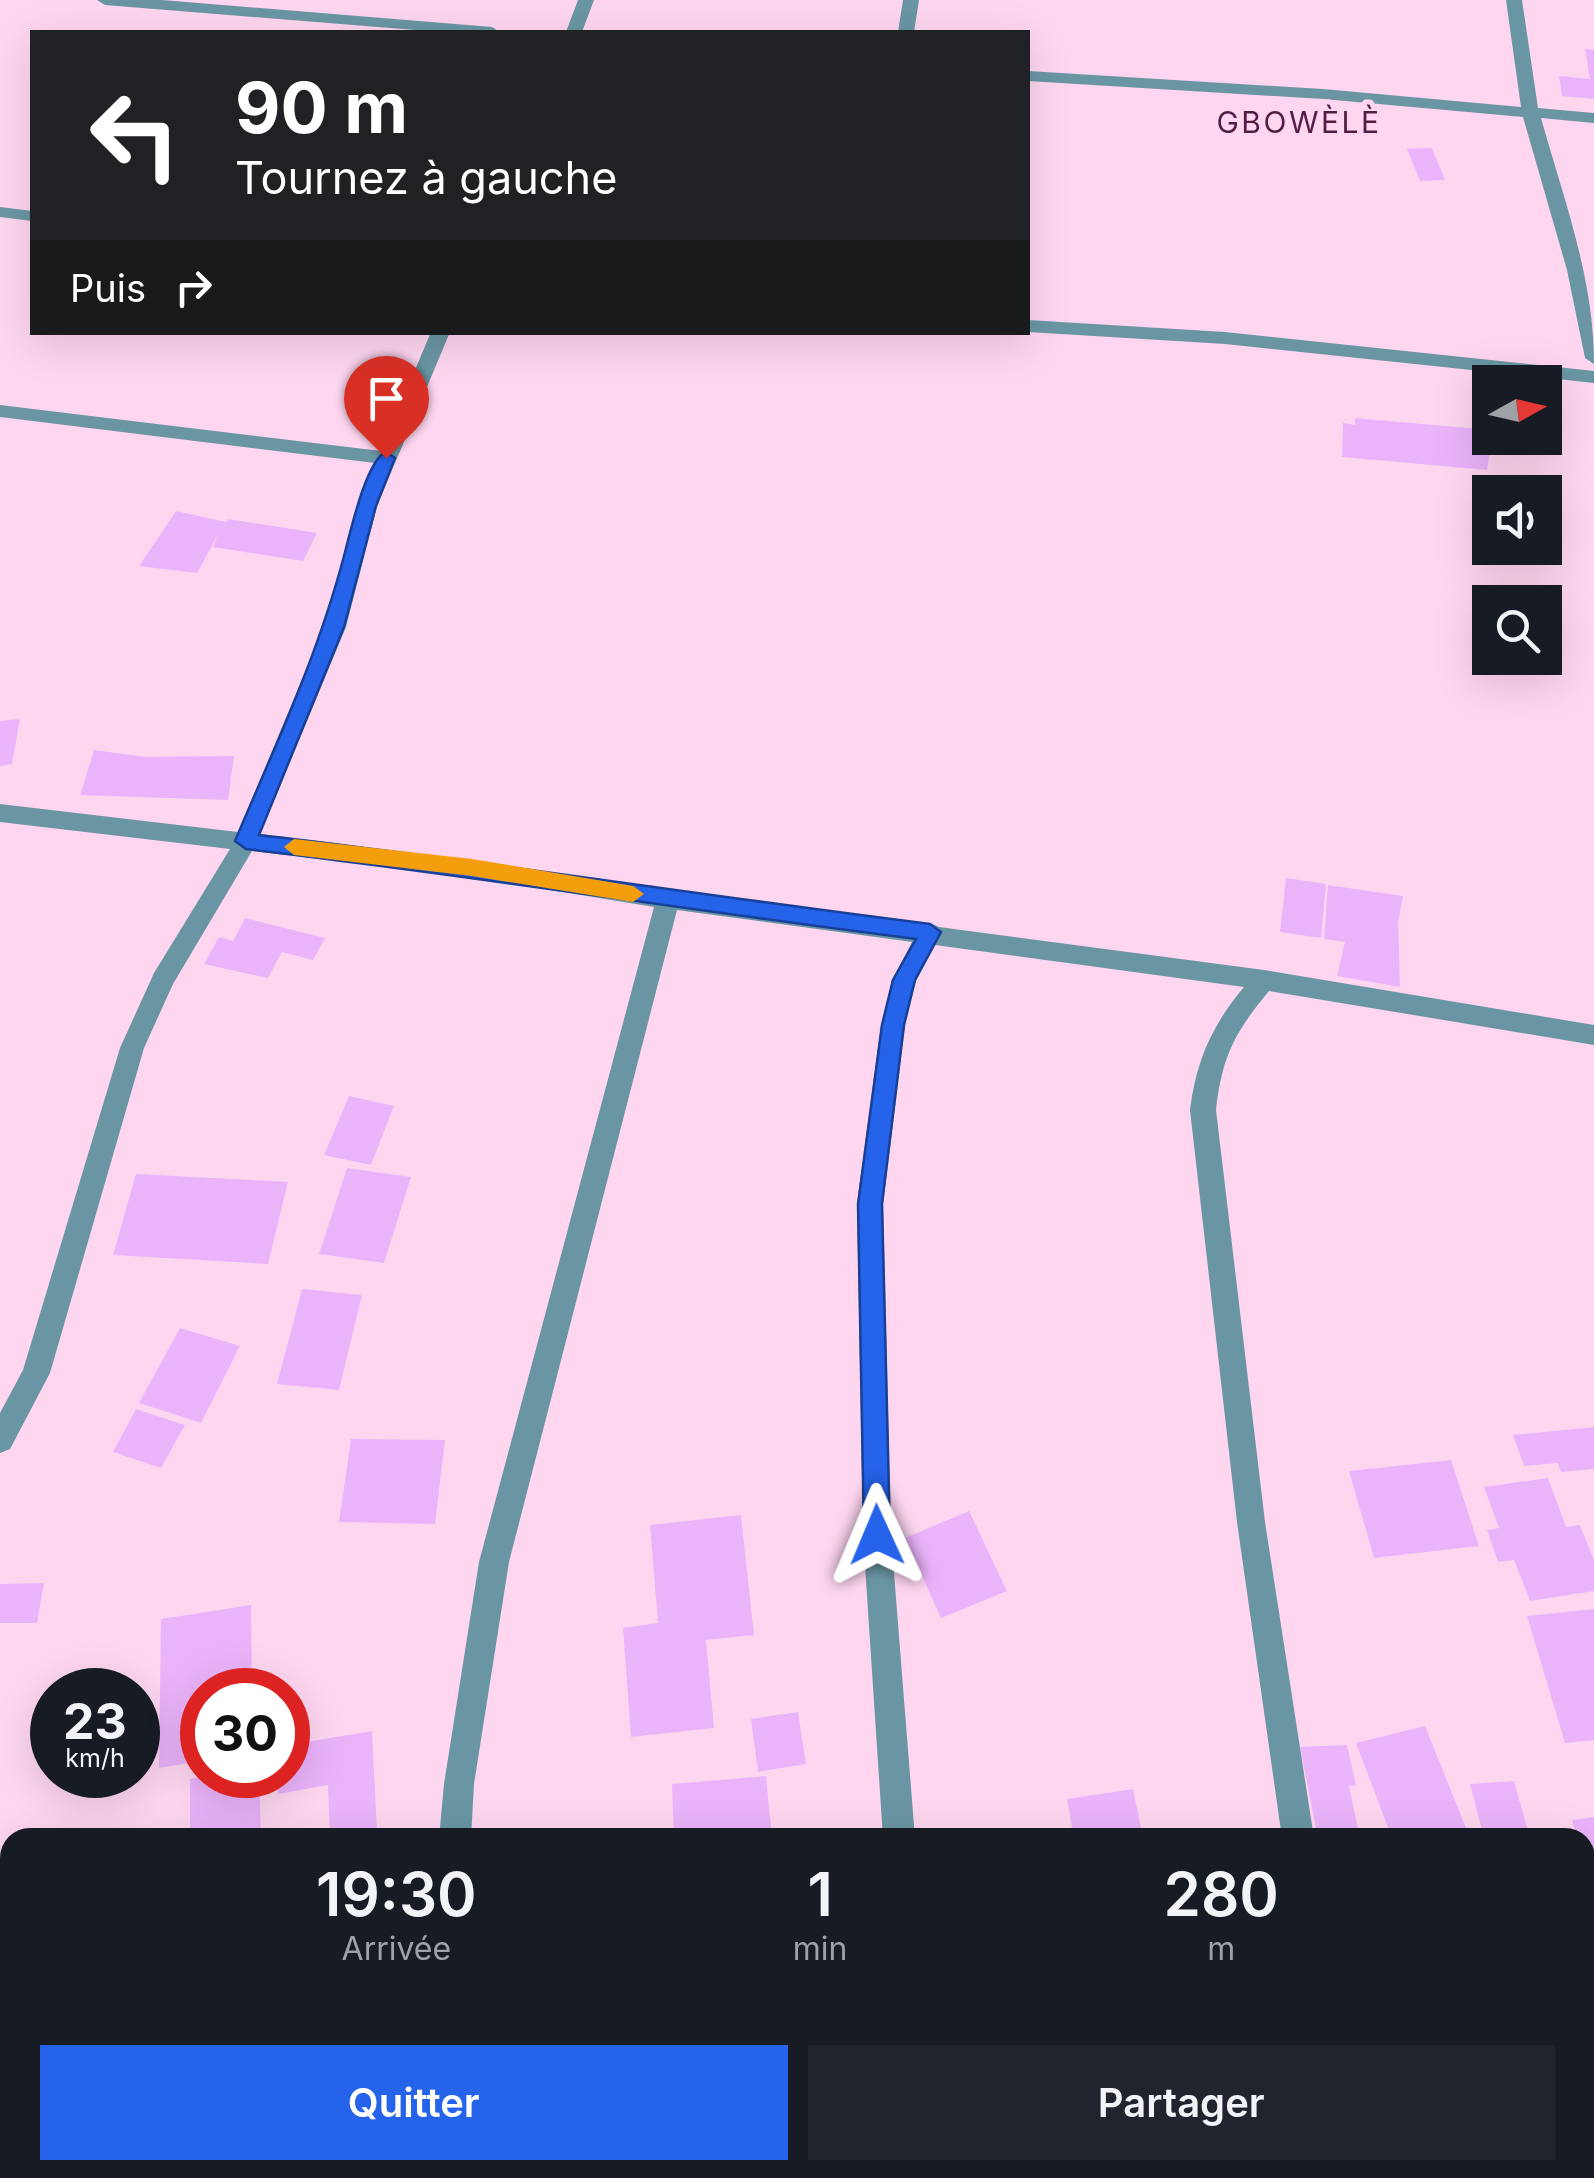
<!DOCTYPE html>
<html lang="fr">
<head>
<meta charset="utf-8">
<style>
	body { margin:0; font-family:Inter,sans-serif; background:#20242c; color:#f1f3f6; height:100vh; display:flex; flex-direction:column; font-size:38px; white-space:nowrap }
	* { box-sizing:border-box; margin:0 }
	p { font-size:32px; color:#9ea1a6 }
	.icon { flex:none; width:55px; height:55px; fill:none; stroke:currentColor; stroke-width:2; stroke-linecap:round; stroke-linejoin:round }
	.map { position:relative; flex:1; overflow:hidden }
	.sheet { position:absolute; left:0px; top:1828px; width:1595px; height:352px; display:flex; flex-direction:column; background:#171b24; border-radius:30px 30px 0 0; box-shadow:0 10px 40px #0002 }
	.sheet>* { flex:none }
	.hud { position:absolute; left:30px; top:30px; width:1000px; height:305px; border-radius:0px; box-shadow:0 10px 40px #0002; background:#202124; color:#fff; overflow:hidden }
	.needle { width:65px; rotate:82deg }
	.controls { position:absolute; left:1472px; top:365px; display:grid; gap:20px }
	.controls a { display:grid; place-items:center; width:90px; height:90px; border-radius:0px; background:#171b24; box-shadow:0 10px 40px #0002; font-size:50px }
	.speed { position:absolute; left:30px; top:1668px; display:flex; gap:20px; font-size:50px; font-weight:700; text-align:center }
	.speed>* { display:grid; place-content:center; width:130px; height:130px; border-radius:50%; background:#171b24; box-shadow:0 10px 40px #0002; line-height:1 }
	.speed small { font-size:25px; font-weight:400 }
	.speed .limit { border:15px solid #d22; background:#fff; color:#111 }
	.pin { position:absolute; display:grid; place-items:center; width:85px; height:85px; color:#fff; margin:-102px -42px; border-radius:50% 50% 50% 0; rotate:-45deg; box-shadow:0 0 10px #0007 }
	.pin .icon { rotate:45deg }
	.me { position:absolute; width:110px; margin:-55px; rotate:359deg; stroke-linejoin:round; filter:drop-shadow(0 0 8px #0008) }
	.turn { display:flex; align-items:center; gap:35px; height:210px; padding:0 40px; font-size:45px }
	.turn .icon { width:130px; height:130px; stroke-width:2.5 }
	.turn b { display:block; font-size:70px; line-height:85px }
	.then { display:flex; align-items:center; height:95px; padding:0 40px; background:#0003; gap:20px; font-size:38px }
	.eta { display:flex; justify-content:space-evenly; align-items:center; height:170px; text-align:center }
	.eta b { font-size:60px; font-weight:600; line-height:70px }
	.primary-button { display:flex; gap:20px; margin-top:auto; padding:20px 40px }
	.primary-button a { flex:1; height:115px; border-radius:0px; background:#2563eb; color:#fff; font-size:40px; font-weight:600; line-height:115px; text-align:center }
	.primary-button a+a { background:#20242c; color:#f1f3f6 }
	.map>svg:first-child { display:block }
</style>
</head>
<body>
<div class="map">
<svg width="1594" height="2178" viewBox="0 0 1594 2178">
	<rect width="100%" height="100%" fill="#fed6f0"/>
	<!-- building -->
	<path fill="#ebb3fa" d="M1585,49L1594,50V99L1562,96L1559,76L1590,79Z
		M1432,148L1445,180L1420,181L1407,149Z
		M1355,418L1490,430L1492,438L1487,470L1342,457L1343,423L1355,425Z
		M176,511L226,522L228,519L317,533L303,561L213,547L218,535L197,573L139,566Z
		M20,719L12,764L0,766V721Z
		M94,750L146,757L234,756L228,800L80,795Z
		M1286,878L1326,884L1321,938L1280,932Z
		M1328,885L1403,896L1398,923L1400,987L1337,976L1345,942L1324,939Z
		M245,918L325,938L313,960L282,952L268,978L204,964L219,937L233,941Z
		M349,1096L394,1106L371,1165L324,1155Z
		M347,1168L411,1177L384,1263L319,1254Z
		M136,1174L288,1182L268,1264L113,1255Z
		M302,1289L362,1295L339,1390L277,1384Z
		M180,1328L240,1346L201,1423L139,1403Z
		M136,1409L185,1425L161,1468L113,1452Z
		M1594,1427V1469L1561,1472L1558,1463L1524,1466L1513,1435Z
		M351,1439L445,1440L435,1524L339,1522Z
		M1451,1460L1479,1546L1374,1558L1349,1471Z
		M1548,1478L1566,1527L1580,1525L1594,1560V1591L1530,1601L1514,1560L1498,1562L1487,1530L1499,1528L1484,1487Z
		M969,1511L1007,1591L941,1618L905,1538Z
		M741,1515L754,1635L706,1640L714,1728L631,1737L623,1628L658,1623L650,1525Z
		M44,1583L37,1623H0V1584Z
		M251,1605L252,1690H202V1761L159,1768L161,1619Z
		M1594,1609V1740L1565,1743L1527,1616Z
		M798,1712L806,1764L758,1772L751,1719Z
		M1425,1726L1470,1838H1392L1356,1743Z
		M372,1731L377,1831L330,1838L328,1785L278,1794L277,1775H288V1745Z
		M1347,1745L1356,1785L1349,1786L1360,1838H1318L1300,1747Z
		M210,1775H259L261,1838H190V1779Z
		M766,1776L772,1838H674L672,1784Z
		M1514,1781L1530,1838H1484L1470,1784Z
		M1133,1789L1143,1838H1074L1067,1799Z
		M1594,1817V1884H1593L1585,1859V1838H1577L1572,1820Z
		M10,2038V2136L2,2138L4,2039Z
		M683,2170H765L766,2178H683Z
		M957,2170H1054L1056,2178H958Z
		M1454,2170H1484L1486,2178H1456Z"/>
	<g fill="none" stroke-linecap="round" stroke-linejoin="round">
		<!-- minor -->
		<path fill="#6a96a4" fill-rule="evenodd" d="M97,0H162L492,27L500,32H440L105,5Z
			M578,0H594L582,32H566Z
			M903,0H919L914,32H898Z
			M1506,0H1522L1538,108L1594,113V123L1541,118C1564,200 1594,278 1594,364L1585,358L1567,270L1523,117L1323,99L1028,81V71L1323,89L1521,107Z
			M0,207L32,211V221L0,217Z
			M1028,320L1225,332L1594,371V383L1225,344L1028,332Z
			M431,332H450L377,506L346,627L260,834C482,860 702,895 923,925L930,923L939,927L1264,970L1594,1025V1045L1269,991C1235,1032 1222,1056 1216,1110L1265,1522L1314,1838H1282L1237,1522L1190,1110C1196,1061 1212,1025 1244,987L935,945L916,981L905,1025L883,1204L891,1535L915,1838H883L863,1535L857,1204L881,1025L892,980L912,942L677,910L509,1562L474,1784L471,1838H439L444,1784L479,1562L654,907L472,877L252,851L173,984L144,1048L50,1373L10,1449L0,1453V1413L23,1370L120,1048L154,973L230,849L0,822V804L238,832L324,627L357,506L375,463L0,417V405L381,451Z
			M410,2170H444V2178H410Z
			M899,2170H933L934,2178H900Z
			M1346,2170H1380L1382,2178H1348Z"/>
	</g>
	<!-- route -->
	<path fill="#2563eb" stroke="#184099" stroke-width="2.5" d="M386,452L395,458L376,506L344,627L259,835C483,861 706,896 930,924L941,932L915,980L904,1025L882,1204L890,1535L886,1544L877,1547L867,1544L864,1535L858,1204L882,1025L893,980L916,939C692,911 469,875 246,849L235,841C275,747 318,655 344,556C350,534 366,460 386,452Z"/>
	<!-- slow -->
	<path fill="#f59e0b" d="M294,839L472,859L633,886L644,894L633,902L472,876L294,855L284,847Z"/>
	<g text-anchor="middle" dominant-baseline="central" stroke-width="10" stroke-linejoin="round" paint-order="stroke">
		<!-- far-quarter labels -->
		<g font-size="30" letter-spacing="2.5" fill="#511d43" stroke="#fed6f0">
			<text x="1299" y="122">GBOWÈLÈ</text>
		</g>
	</g>
</svg>
<div class="controls">
<a><svg class="needle" viewBox="-14 -14 28 28"><path d="M0-13l5 13h-10z" fill="#e53935"/><path d="M0 13l5-13h-10z" fill="#9ea1a6"/></svg></a>
<a><svg class="icon" aria-label="sound" viewBox="0 0 24 24"><path d="M4 9h4l5-4v14l-5-4H4zM17 9q2 3 0 6"/></svg></a>
<a><svg class="icon" aria-label="search" viewBox="0 0 24 24"><circle cx="10" cy="10" r="6"/><path d="M15 15l6 6"/></svg></a>
</div>
<div class="speed"><div>23<small>km/h</small></div><div class="limit">30</div></div>
<div class="pin" style="left:386px;top:458px;background:#d93025"><svg class="icon" aria-label="arrive" viewBox="0 0 24 24"><path d="M6 21V4h12l-3 4 3 4H6"/></svg></div>
<svg class="me" style="left:877px;top:1535px" viewBox="-20 -20 40 40"><path d="M0-17L14 15 0 8-14 15z" fill="#2563eb" stroke="#fff" stroke-width="4"/></svg>
<div class="hud">
<div class="turn"><svg class="icon" aria-label="left" viewBox="0 0 24 24"><path d="M17 20v-9H6M10 6l-5 5 5 5"/></svg><div><b>90 m</b>Tournez à gauche</div></div>
<div class="then">Puis<svg class="icon" aria-label="right" viewBox="0 0 24 24"><path d="M7 20v-9h11M14 6l5 5-5 5"/></svg></div>
</div>
<section class="sheet">
<div class="eta">
<div><b>19:30</b><p>Arrivée</p></div>
<div><b>1</b><p>min</p></div>
<div><b>280</b><p>m</p></div>
</div>
<div class="primary-button"><a>Quitter</a><a>Partager</a></div>
</section>
</div>
</body>
</html>
